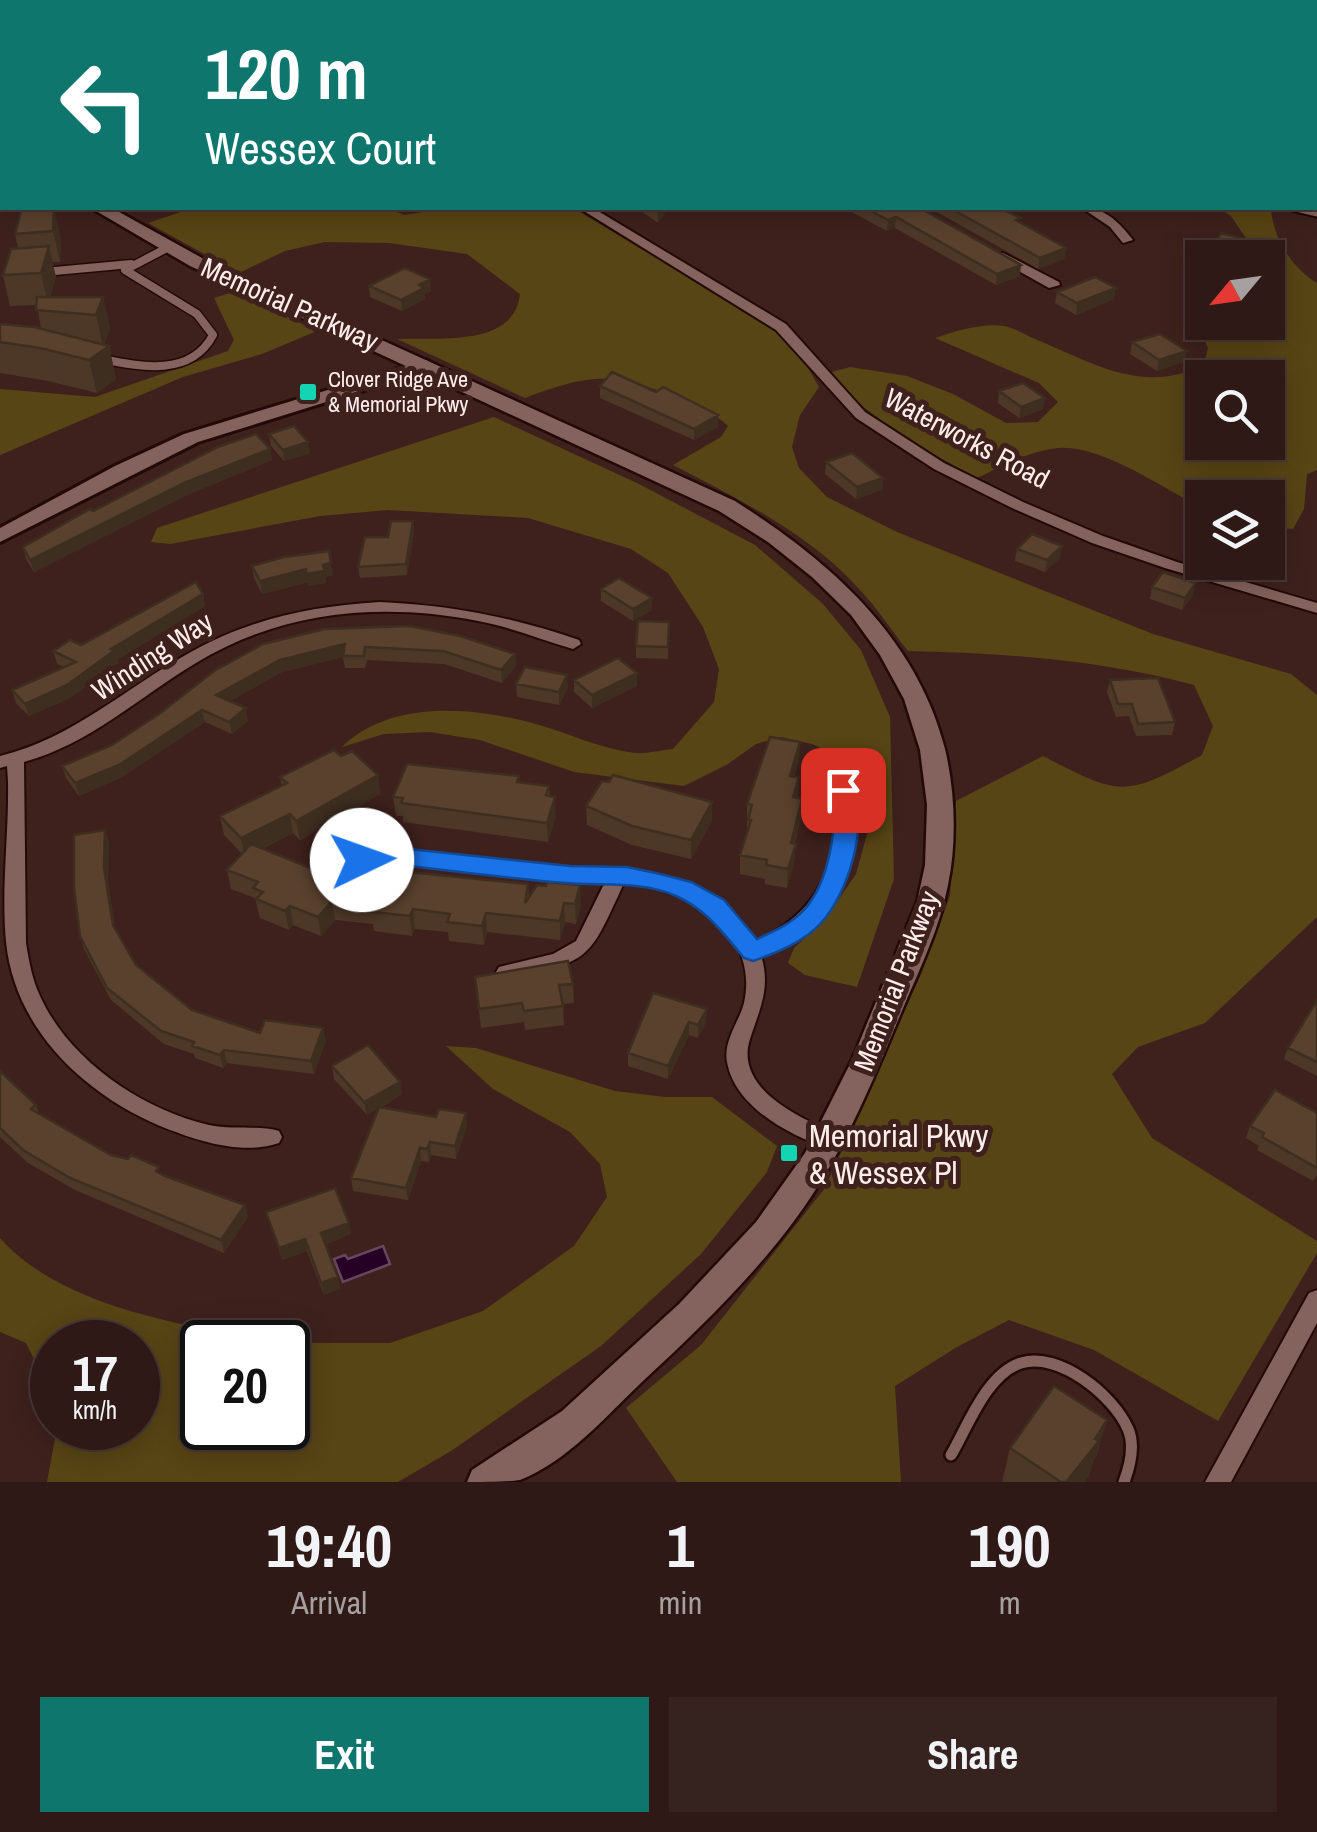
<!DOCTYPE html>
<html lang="en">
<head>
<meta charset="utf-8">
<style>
	body { margin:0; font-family:"Archivo Narrow",sans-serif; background:#36221f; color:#f1f3f6; height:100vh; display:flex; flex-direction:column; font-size:38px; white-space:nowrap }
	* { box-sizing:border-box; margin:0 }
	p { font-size:32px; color:#a7a0a1 }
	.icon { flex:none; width:55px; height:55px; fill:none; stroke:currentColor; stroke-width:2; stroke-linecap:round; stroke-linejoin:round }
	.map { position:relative; height:1482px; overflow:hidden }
	.sheet { display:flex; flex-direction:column; background:#2e1916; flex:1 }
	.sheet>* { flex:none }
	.top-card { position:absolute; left:0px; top:0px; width:1318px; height:210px; box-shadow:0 5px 25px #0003,0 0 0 2px #493835; background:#0f766e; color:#fff; overflow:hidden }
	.needle { width:65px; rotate:241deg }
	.fabs { position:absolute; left:1185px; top:240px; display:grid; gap:20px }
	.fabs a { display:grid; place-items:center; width:100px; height:100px; border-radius:0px; background:#2e1916; box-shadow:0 5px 25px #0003,0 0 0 2px #493835; font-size:50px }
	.speed { position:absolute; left:30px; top:1320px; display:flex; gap:20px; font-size:50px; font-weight:700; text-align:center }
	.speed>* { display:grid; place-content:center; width:130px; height:130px; border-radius:50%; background:#2e1916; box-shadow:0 5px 25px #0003,0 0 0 2px #493835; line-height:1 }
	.speed small { font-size:25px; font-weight:400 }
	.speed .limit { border:5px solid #111; border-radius:15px; background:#fff; color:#111 }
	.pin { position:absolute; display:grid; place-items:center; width:85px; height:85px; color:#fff; margin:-42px; border-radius:20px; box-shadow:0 5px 15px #0006 }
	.me { position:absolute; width:110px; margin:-55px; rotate:87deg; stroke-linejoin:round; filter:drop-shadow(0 0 8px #0008) }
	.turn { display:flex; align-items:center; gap:35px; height:210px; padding:0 40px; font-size:45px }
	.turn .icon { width:130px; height:130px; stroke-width:2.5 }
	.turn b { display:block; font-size:70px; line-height:85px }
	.eta { display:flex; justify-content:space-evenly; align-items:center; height:170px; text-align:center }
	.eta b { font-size:60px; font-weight:700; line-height:70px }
	.action { display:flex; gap:20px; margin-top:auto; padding:20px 40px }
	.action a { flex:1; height:115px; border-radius:0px; background:#0f766e; color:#fff; font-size:40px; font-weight:700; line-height:115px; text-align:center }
	.action a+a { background:#36221f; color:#f1f3f6 }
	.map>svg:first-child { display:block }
</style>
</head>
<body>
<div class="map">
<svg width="1317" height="1482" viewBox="0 0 1317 1482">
	<rect width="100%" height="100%" fill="#3e211d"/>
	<!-- green -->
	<path fill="#584515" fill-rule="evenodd" d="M193,208H389L404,215L450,208H573L775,329L803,359L819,387L800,415L792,447L799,468L827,497L897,532L1153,634L1291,674L1317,695V917L1205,1023L1138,1047L1112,1074L1152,1138L1317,1241V1253L1218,1421L1094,1350L1009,1320L957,1347L895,1386L901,1482H677L626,1408L701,1345L825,1188L921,974L950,896L956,801L1043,756C1122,797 1125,797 1202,755L1213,726L1194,685C1102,660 1003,653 908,651C892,631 878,609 860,590C811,534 738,499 673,465L721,437L728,426C715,413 698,407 681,400C616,371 591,373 525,398L397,339C438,337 514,348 520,294L467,254L389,243L325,242L285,251L239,273L148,223Z
		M1219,208H1271C1273,238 1291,267 1317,283V470L1307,474L1304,509L1293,529L1268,527V498H1202V508C1165,489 1100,444 1058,448C1029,451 1003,466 977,478C923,449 870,420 828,373L850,367L907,376L953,394L1006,423L1038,422L1058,402L1039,383L935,338C956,331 982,323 1004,326C1014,328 1024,334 1033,338C1089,361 1144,397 1204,364L1208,348L1188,302L1202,297V322H1268V258L1254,257L1256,253L1231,216ZM1202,378H1268V442H1202Z
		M233,292L317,331L262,354L183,377L0,455V389L95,397L228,351L234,340L214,298Z
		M494,417L639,484L755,545L823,604L861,650L890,717L894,879L857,987L805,975L788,963L794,948L825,919L856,874L869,827L864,780L841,757L812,744L781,737L756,744L728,764L684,786L574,772L480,740L430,732L384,734L342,747C391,698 477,707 539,725C570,734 602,749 635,753C647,754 661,750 673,749L714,702L719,669L703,627L668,573L631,549L528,518L388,510L320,516L170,544L151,542L157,528Z
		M446,1046L476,1048L615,1091L665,1097H712L777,1146L767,1172L701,1254L601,1346L451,1451L398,1482H47L57,1428H138V1342H52V1396L26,1343L0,1332V1238C62,1308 185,1325 272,1342H202V1428H288V1343H390L483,1311L574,1246L607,1197L600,1164L570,1132L493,1089Z"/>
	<!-- water -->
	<path fill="#260025" stroke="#674760" stroke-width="2.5" d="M383,1246L390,1264L343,1282L334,1259L345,1255L348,1259Z"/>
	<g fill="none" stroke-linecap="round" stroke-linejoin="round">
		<!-- service-far3 casing -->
		<g stroke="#230907" stroke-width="9">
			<path id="service-far3" d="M0,1L21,2
				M1292,208L1317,214
				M160,252L169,247"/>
		</g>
		<!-- service-far2 casing -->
		<g stroke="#230907" stroke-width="11">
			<path id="service-far2" d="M44,272L131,264
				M102,359C141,367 191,377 213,335L197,314L125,270L165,249"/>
		</g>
		<!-- service-far1 casing -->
		<g stroke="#230907" stroke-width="14">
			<path id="service-far1" d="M347,837L390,855L334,864L323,853L326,847Z"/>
		</g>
		<!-- service casing -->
		<g stroke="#230907" stroke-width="16">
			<path id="service" d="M951,1455C967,1428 987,1373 1021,1363C1059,1351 1114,1396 1128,1429C1135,1445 1130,1466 1124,1482"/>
		</g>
		<!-- minor casing -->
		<g stroke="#230907" stroke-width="4">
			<path id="minor" d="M474,0H488L489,2H477Z
				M1315,182L1317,183V191L1315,190Z
				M579,208H593L786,324L865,412L944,463L1023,502L1103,536L1177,562L1317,603V613L1165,568L1092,543L1012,508L934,469L856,418L776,330Z
				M1082,208C1105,207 1120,223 1133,240L1123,243L1110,227Z
				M1003,253L1059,282L1060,285L1049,288L999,260V254Z
				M380,602C450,605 513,617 579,640L581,644L573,649C541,640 511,627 478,621C381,602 281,611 196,663C139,697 90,744 24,762L26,943C29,961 32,979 40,996C69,1060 141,1109 209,1125C231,1130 260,1125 279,1131L282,1137L279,1143C241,1156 195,1140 160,1126C83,1093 15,1029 6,942C1,889 9,835 8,782L7,766L0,768V756C73,738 124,689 189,653C249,619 311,606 380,602Z
				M839,765L848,771C863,860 846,915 761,955C771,988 760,1008 750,1039C734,1089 800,1118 837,1134L840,1140L837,1146L829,1149C789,1135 735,1107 727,1062C723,1041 739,1022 744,1003C760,929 686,888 624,883C588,961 592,961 506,979L499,977L496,972L499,967L553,954L576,941L605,882L525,878L390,862L383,860L381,855L383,850L390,848C438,854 487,861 535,866C613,873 711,860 755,942C832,906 842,849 830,771Z
				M1317,1290V1323L1231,1482H1205L1309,1293Z"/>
		</g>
		<!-- tertiary casing -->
		<g stroke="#230907" stroke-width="6">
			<path id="tertiary" d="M426,360L435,365L432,369L198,442L0,542V528L115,466L184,434Z"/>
		</g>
		<!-- secondary casing -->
		<g stroke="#230907" stroke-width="5">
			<path id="secondary" d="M0,134L2,135V146L0,145Z
				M91,208H112L202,258L735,501C829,561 916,636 945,749C955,791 957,842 948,885C940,927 921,966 904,1006C873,1080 843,1156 794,1221C750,1280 697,1331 643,1381C606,1416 568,1461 520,1480C506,1482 482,1482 467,1482L472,1470L562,1411L679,1304L756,1222L805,1153L852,1060L917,902L925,865L927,805L920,750L904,699L880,655L851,615L812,577L768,542L719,511L190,266Z"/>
		</g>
		<!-- service-far3 -->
		<use href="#service-far3" stroke="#84625d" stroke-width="5"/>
		<!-- service-far2 -->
		<use href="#service-far2" stroke="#84625d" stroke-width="8"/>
		<!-- service-far1 -->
		<use href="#service-far1" stroke="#84625d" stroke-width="9"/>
		<!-- service -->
		<use href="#service" stroke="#84625d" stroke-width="11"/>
		<!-- minor -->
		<use href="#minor" fill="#84625d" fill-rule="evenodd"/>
		<!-- tertiary -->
		<use href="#tertiary" fill="#84625d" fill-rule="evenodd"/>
		<!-- secondary -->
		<use href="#secondary" fill="#84625d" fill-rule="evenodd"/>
	</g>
	<!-- wall -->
	<path fill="#4d3828" d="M61,0H186L182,2H77Z
		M637,208H665V213L658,223Z
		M844,208H920L1020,276L996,285L895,228L887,231Z
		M930,208H1000L1020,222L1066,248L1064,259L1038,269Z
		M54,209L61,240L60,262H52L56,277L50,297H103L110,329L104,345L109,346L116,379L97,393L48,381L0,373V324L41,329L37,305L10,306L3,275L18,248L15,234Z
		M369,286L431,291L425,294V299L402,311L370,297Z
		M1057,292L1114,299L1076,315L1055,303Z
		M1132,342L1187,351L1184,362L1157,371L1130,354Z
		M600,386L656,392L718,427L694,440L600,398Z
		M999,391L1043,409L1019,418L998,403Z
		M269,434L310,453L284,461L271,446Z
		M270,449L272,460L187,495L34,572L26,559L23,547L93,511Z
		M826,462L883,478L882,490L856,499L825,474Z
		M413,521L414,532L407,575L360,578L358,567L388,537Z
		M1017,549L1060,558L1045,572L1015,561Z
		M252,566L333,575L325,577L326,583L308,586V582L262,594L254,578Z
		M1152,587L1193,595L1182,610L1150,599Z
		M601,589L652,610L633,621L601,601Z
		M203,594L205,606L117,660L118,663L70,698L29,716L16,703L12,690L64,667L57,664L53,651L81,645Z
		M669,622L668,659L636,658V646Z
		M325,629L515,654L516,666L502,683L444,664L367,660L365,668H345L343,657L282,672L230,701L248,721L232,734L205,722L122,777L79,796L66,778L62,766L112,745Z
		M574,680L637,686L592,708L574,692Z
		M1110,680L1175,722L1172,735L1136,736L1129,716L1116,717L1107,692Z
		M516,684L568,688L559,705L517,697Z
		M341,756L378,775L380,794L300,840L293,833L262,849L372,893L528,884L529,897L581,905L576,924L565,922L560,940L487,932L484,945L449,941L448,932L415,929L412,936L374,931L373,924L335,920L321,936L293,925L289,930L260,918L255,898L231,889L227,870L242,854L224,835L220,816L282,786L280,777Z
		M799,761L794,776L797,798L802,799L801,818L795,843L794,863L787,888L765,884V879L740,874V855L747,834V804Z
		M519,776V782L549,786L550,796L556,816L548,842L403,822V816H396L393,797Z
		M586,806L712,821L691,859L632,845L587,825Z
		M105,830L109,843L108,881L115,928L136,965L192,1010L260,1033L326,1040L314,1074L227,1063L223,1068L195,1058L194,1054L164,1044L111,1000L84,949L80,936Z
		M475,977L573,984L574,1003L563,1004L564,1025L525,1030L524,1022L481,1028Z
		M653,993L706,1022L698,1038L689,1035L668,1079L628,1066V1053Z
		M1317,1000V1076L1284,1059L1288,1048Z
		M332,1066L402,1094L380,1108L467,1126L456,1159L431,1155L429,1162L421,1161L408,1200L353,1191L351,1178L378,1108L367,1115L334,1079Z
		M0,1071L36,1105L39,1114L111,1155L245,1205L248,1217L224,1253L75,1190L28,1163L0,1137Z
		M1317,1113V1175L1313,1181L1257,1150L1259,1146L1246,1138L1250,1126Z
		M266,1212L349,1223L351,1234L326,1244L340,1289L324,1295L307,1251L282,1260Z
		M1010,1448L1097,1455L1093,1461L1089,1476L1084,1482H1002Z"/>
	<!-- shaded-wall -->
	<path fill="#3e2e20" d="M763,0H785L779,2H758Z
		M1154,0H1169L1165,2H1149Z
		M662,208H665V213L658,223V213Z
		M54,209L61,240L60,262L53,231Z
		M896,217L895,228L887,231L888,220Z
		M1241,238L1239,249L1233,258H1228Z
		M49,246L56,277L48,304L41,273Z
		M1066,248L1064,259L1038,269L1040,258Z
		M1021,265L1020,276L996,285L997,274Z
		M430,279L431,291L425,294V299L402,311L401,300L419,285Z
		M1116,288L1114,299L1076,315L1077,303Z
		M103,297L110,329L103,347L96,315Z
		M109,346L116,379L97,393L89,360Z
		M1187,351L1184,362L1157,371L1159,360Z
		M1045,398L1043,409L1019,418L1021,407Z
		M718,415V427L694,440V429Z
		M308,442L310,453L284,461L283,450Z
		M270,449L272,460L187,495L34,572L30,560L184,483Z
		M883,478L882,490L856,499L857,487Z
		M413,521L414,532L407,575L406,564Z
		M1062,546L1060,558L1045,572L1047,560Z
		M331,563L333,575L325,577L326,583L308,586V582L262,594L260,581Z
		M1196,583L1193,595L1182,610L1185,598Z
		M203,594L205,606L117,660L118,663L70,698L29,716L25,704L111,649Z
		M652,598V610L633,621V609Z
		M345,644L343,657L282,672L219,707L216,695L280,660Z
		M515,654L516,666L502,683L501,670Z
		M637,673V686L592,708V695Z
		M567,675L568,688L559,705V692Z
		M246,708L248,721L232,734L229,722Z
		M202,710L205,722L122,777L79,796L75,783Z
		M800,742L799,761L789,795L790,776Z
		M378,775L380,794L300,840L296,821Z
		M799,777L798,796L792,816L793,797Z
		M555,797L556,816L548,842L547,823Z
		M802,799L801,818L790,862L791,843Z
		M712,802V821L691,859V840Z
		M290,814L293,833L245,857L241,838Z
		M105,830L109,843L108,881L116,938L104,868Z
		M796,844L794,863L787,888L788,869Z
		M580,885L581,905L576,924L575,904Z
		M332,901L335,920L321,936L318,917Z
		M564,903L565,922L560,940V921Z
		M290,906L293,925L289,930L285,911Z
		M413,909L415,929L412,936L410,916Z
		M486,913L487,932L484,945L482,926Z
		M707,1009L706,1022L698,1038V1025Z
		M689,1022V1035L668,1079V1066Z
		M323,1028L326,1040L314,1074L311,1061Z
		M224,1050L227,1063L223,1068L220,1055Z
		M400,1082L402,1094L367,1115L364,1102Z
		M466,1113L467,1126L456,1159L455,1146Z
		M430,1142L431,1155L429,1162L427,1149Z
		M420,1148L421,1161L408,1200L406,1188Z
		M245,1205L248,1217L224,1253L221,1240Z
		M349,1223L351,1234L324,1245L321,1233Z
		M305,1239L307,1251L282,1260L279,1248Z
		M338,1277L340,1289L324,1295L321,1283Z
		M1107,1420L1097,1455L1093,1461L1089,1476L1084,1482H1066Z"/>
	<!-- building -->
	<path fill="#59412e" stroke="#3e2e20" stroke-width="2.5" d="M590,0H610L612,2H587Z
		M635,0H763L758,2H629Z
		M825,0H877L872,2H820Z
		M1106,0H1154L1149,2H1102Z
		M1192,0H1221L1218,2H1189Z
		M865,208H920L1021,265L997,274L896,217L888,220Z
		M950,208H1000L1021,218L1016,220L1066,248L1040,258Z
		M54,209L53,231L15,234L21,211Z
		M1221,233L1241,238L1228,258H1206Z
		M49,246L41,273L3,275L11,249Z
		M405,268L430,279L419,285L424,288L401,300L369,286Z
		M1095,277L1116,288L1077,303L1057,292Z
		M37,297H103L96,315L36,310Z
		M0,324L34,327L109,346L89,360L40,348L0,342Z
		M1160,334L1187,351L1159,360L1132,342Z
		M612,372L656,392L663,387L718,415L694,429L600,386Z
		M1023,383L1045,398L1021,407L999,391Z
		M294,426L308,442L283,450L269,434Z
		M256,434L270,449L184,483L30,560L23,547L90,509L93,511L218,447Z
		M852,453L883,478L857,487L826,462Z
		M391,521H413L406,564L358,567L365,537H388Z
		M1032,534L1062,546L1047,560L1017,549Z
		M329,551L331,563L323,565L325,571L306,574V569L260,581L252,566L284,557Z
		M1163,572L1196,583L1185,598L1152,587Z
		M619,578L652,598L633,609L601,589Z
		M196,582L203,594L111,649L115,650L67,685L25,704L12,690L76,662L53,651L70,640L81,645Z
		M638,621L669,622L668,647L636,646Z
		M410,626L460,636L515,654L501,670L443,651L365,647L364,656H343L345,644L280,660L216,695L246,708L229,722L202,710L119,765L75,783L62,766L112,745L159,714L214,671L263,644L325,629Z
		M618,658L637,673L592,695L574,680Z
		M525,667L567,675L559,692L516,684Z
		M1158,678L1175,722L1138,724L1132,704H1118L1110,680Z
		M770,737L800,742L790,776L799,777L793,797L802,799L791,843L796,844L788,869L766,865L767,860L740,855L751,820H748L752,805L747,804Z
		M334,750L341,756L352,751L378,775L296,821L290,814L241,838L220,816L287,783L280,777Z
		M407,764L519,776L517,782L549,786L546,795L555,797L547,823L401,803L403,798L393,797Z
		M613,775L712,802L691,840L632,826L586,806L602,781L609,782Z
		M105,830L104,868L113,925L136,965L192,1010L260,1033L265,1020L323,1028L311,1061L224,1050L220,1055L192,1046L194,1042L161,1031L107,988L80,936L74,888V835Z
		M251,844L372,893L379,874L387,875L389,870L528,884L525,903L537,885L546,886L547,882L580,885L575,904L564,903L560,921L486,913L482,926L447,922L450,914L413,909L410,916L372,912L375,905L332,901L318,917L290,906L285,911L256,899L263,892L253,888L258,882L227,870Z
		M568,961L573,984L559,985L563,1006L524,1011L522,1003L479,1009L475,977Z
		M653,993L707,1009L698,1025L689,1022L668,1066L628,1053Z
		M1317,1000V1062L1288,1048Z
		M368,1045L400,1082L364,1102L332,1066Z
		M0,1071L36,1105L31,1109L111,1155L128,1159L131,1155L159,1167L156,1171L165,1176L245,1205L221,1240L70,1178L23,1150L0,1128Z
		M1275,1090L1317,1113V1168L1262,1137L1264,1133L1250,1126Z
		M379,1107L436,1117L439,1109L466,1113L455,1146L430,1142L427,1149L420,1148L406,1188L351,1178Z
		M335,1188L349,1223L321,1233L338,1277L321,1283L305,1239L279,1248L266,1212Z
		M1054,1386L1107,1420L1095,1439L1099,1441L1066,1482H1061L1010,1448Z"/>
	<!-- route -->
	<path fill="#1a73e8" stroke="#114b97" stroke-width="2.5" d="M843,782L851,784C871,821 848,894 821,923C804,942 776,953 753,961L744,958C723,933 706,909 676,896C642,881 604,886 568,883C509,879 449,870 390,864L362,868L350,860L353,854L390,847L570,866L627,867L656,873L691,882L724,900L757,939C774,931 791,924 804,910C829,882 839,825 831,790Z"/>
	<!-- markers -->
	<g fill="#14d5b3" stroke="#3e211d" stroke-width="4">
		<rect x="298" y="382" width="20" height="20" rx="5"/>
		<rect x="779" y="1143" width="20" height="20" rx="5"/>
	</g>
	<g text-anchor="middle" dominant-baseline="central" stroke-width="10" stroke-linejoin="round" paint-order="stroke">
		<!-- far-poi labels -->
		<g font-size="22" fill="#feedeb" stroke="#3e211d" text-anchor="start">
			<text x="328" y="379">Clover Ridge Ave<tspan x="328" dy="25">&amp; Memorial Pkwy</tspan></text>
		</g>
		<!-- street labels -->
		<g font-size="28" fill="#feedeb" stroke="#3e211d">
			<text transform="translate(290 304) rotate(24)">Memorial Parkway</text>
			<text transform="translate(967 438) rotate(28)">Waterworks Road</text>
			<text transform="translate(152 656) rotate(-33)">Winding Way</text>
			<text transform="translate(896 981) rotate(-69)">Memorial Parkway</text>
		</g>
		<!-- near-poi labels -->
		<g font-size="32" fill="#feedeb" stroke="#3e211d" text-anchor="start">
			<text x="809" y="1135">Memorial Pkwy<tspan x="809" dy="37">&amp; Wessex Pl</tspan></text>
		</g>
	</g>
</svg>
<div class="fabs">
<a><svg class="needle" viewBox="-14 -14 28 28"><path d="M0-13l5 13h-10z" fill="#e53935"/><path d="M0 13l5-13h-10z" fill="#a7a0a1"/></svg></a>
<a><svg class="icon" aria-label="search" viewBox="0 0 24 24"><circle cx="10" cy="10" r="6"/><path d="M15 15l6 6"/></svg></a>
<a><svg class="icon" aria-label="layers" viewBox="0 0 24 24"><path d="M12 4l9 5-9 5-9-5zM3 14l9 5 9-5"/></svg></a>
</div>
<div class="speed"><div>17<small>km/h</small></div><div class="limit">20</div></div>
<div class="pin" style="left:843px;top:790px;background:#d93025"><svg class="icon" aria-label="arrive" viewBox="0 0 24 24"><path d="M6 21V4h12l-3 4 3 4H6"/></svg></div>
<svg class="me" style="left:362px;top:860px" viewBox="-20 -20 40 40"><circle r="19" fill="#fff"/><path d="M0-13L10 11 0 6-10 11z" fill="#1a73e8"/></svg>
<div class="top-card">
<div class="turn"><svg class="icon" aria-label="left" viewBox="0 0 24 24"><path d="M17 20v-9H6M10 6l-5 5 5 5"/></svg><div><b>120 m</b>Wessex Court</div></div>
</div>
</div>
<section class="sheet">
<div class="eta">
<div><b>19:40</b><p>Arrival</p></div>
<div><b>1</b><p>min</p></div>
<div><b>190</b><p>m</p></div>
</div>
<div class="action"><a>Exit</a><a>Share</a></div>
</section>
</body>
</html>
